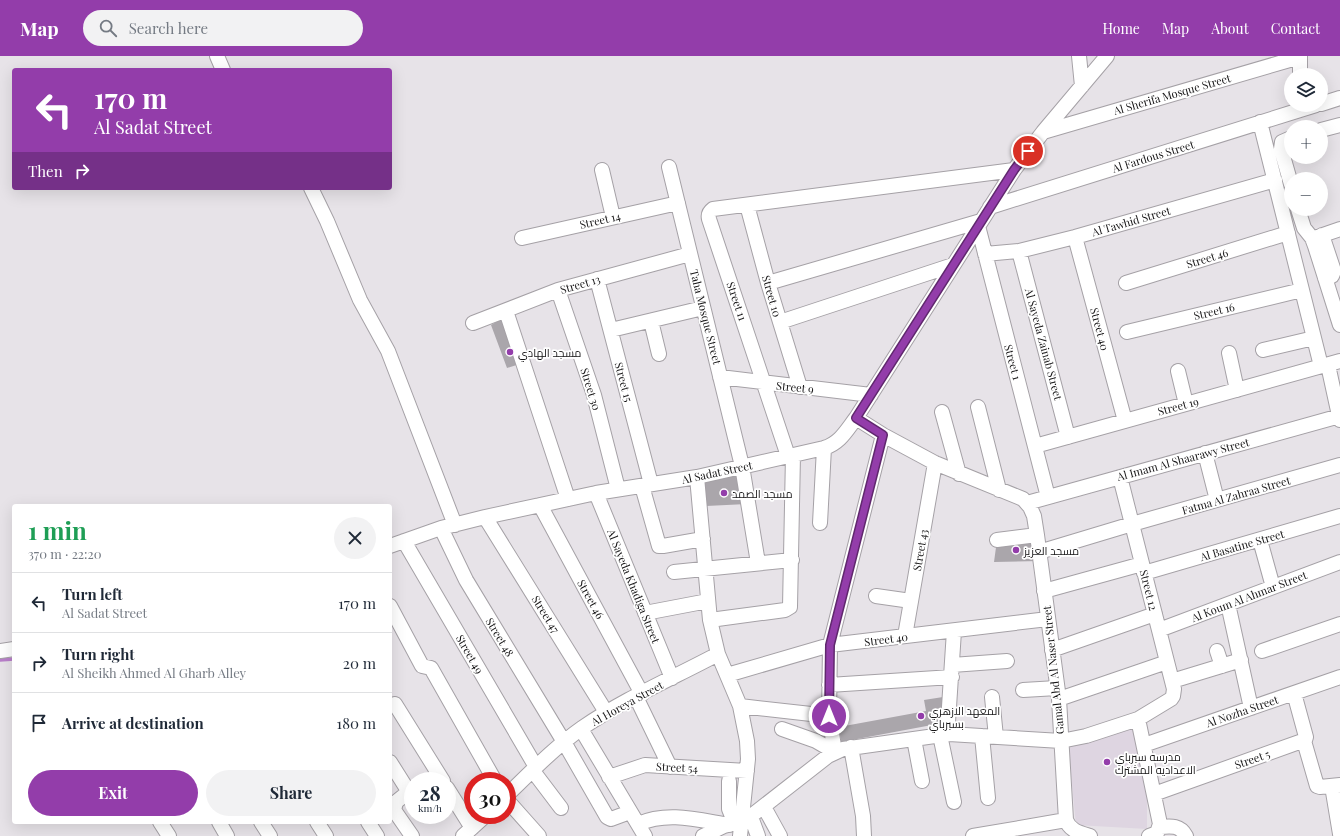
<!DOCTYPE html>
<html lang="en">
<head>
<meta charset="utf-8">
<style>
	body { margin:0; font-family:"Playfair Display",Cairo,serif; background:#f2f2f3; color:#1f2937; height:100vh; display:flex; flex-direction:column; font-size:15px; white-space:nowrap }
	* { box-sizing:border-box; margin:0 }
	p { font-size:13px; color:#747a83 }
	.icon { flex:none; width:22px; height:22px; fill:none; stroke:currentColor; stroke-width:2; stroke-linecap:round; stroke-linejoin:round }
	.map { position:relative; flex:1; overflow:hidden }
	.panel { position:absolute; left:12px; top:448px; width:380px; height:320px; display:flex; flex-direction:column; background:#fff; border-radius:4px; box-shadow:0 4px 16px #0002 }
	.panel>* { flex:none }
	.top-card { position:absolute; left:12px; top:12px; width:380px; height:122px; border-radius:4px; box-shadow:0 4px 16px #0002; background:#933daa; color:#fff; overflow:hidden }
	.controls { position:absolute; left:1284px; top:12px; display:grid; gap:8px }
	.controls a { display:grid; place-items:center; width:44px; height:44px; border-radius:50%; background:#fff; box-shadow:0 4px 16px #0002; font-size:20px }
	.speed { position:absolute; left:404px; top:716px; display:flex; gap:8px; font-size:20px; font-weight:700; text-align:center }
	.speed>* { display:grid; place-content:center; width:52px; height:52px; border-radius:50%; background:#fff; box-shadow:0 4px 16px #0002; line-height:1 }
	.speed small { font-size:10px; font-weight:400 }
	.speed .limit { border:6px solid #d22; background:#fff; color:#111 }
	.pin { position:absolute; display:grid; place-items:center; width:34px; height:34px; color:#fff; margin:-17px; border:2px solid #fff; border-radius:50%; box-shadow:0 1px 4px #0007 }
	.me { position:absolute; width:44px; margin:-22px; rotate:0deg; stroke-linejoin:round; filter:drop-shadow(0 0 3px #0008) }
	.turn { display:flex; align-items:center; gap:14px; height:84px; padding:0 16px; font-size:18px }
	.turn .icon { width:52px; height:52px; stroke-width:2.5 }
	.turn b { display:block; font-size:28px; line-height:34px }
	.then { display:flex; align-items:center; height:38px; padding:0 16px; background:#0003; gap:8px; font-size:15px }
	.round { display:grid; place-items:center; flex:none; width:42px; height:42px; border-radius:21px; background:#f2f2f3 }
	.overview { display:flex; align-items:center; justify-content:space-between; height:68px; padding:0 16px }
	h1 { font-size:24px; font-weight:700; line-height:30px; color:#1e9e55 }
	.button { display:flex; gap:8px; margin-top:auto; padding:8px 16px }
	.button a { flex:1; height:46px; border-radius:24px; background:#933daa; color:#fff; font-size:16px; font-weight:700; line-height:46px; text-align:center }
	.button a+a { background:#f2f2f3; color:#1f2937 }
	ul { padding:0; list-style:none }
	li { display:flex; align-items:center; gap:12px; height:60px; padding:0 16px; border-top:1px solid #e0e1e3 }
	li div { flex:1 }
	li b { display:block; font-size:15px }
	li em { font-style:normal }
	header { display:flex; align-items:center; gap:24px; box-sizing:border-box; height:56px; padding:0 20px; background:#933daa; color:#fff }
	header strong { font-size:19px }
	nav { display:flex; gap:22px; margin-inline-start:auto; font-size:14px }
	.search { width:280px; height:36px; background:#f2f2f3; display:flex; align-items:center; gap:10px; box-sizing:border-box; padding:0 14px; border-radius:22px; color:#747a83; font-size:15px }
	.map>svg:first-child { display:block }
</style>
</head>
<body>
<header>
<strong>Map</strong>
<div class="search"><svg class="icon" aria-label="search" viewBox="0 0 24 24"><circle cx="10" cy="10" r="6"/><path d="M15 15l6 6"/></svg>Search here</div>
<nav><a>Home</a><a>Map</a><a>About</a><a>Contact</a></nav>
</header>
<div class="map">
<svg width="1340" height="780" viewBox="0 0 1340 780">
	<rect width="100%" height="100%" fill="#e7e3e8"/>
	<!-- built -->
	<path fill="#ded5e1" d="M1137,671L1147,723V773L1076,769L1068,688Z"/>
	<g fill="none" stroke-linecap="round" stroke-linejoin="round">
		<!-- stream -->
		<path stroke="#b97fca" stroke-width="3.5" d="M0,604L14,603"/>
	</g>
	<!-- building -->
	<path fill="#aaa6ab" d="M507,260L523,307L507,312L491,269Z
		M740,414L747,448L706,450L703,425Z
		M1033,480L1040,505L994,506L997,484Z
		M943,641L948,666L841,686L839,671L926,655L924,644Z"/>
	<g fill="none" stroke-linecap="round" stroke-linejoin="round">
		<!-- minor casing -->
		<g stroke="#a5a1a6" stroke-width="16">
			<path id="minor" d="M217,0L223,14
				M1079,0L1082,30
				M1300,19V0
				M1321,48L1340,42
				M1260,66L1321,310
				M1321,74L1340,69
				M1043,76L1300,1
				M1291,82L1282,86L1281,93L1291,128
				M669,111L742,410L758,507
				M602,114L613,161
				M311,132L327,165L360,244L388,295L455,469
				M747,149L768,227L800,331
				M990,151L1316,49
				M1298,153L1304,172L1312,182L1315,190L1340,269
				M978,170L1048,441
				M1322,179L1334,215L1332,220L1325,222
				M1075,181L1125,365
				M522,182L678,147
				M1314,182L1340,173
				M1019,195L1068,381
				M985,198L1019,195L1075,181L1275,124
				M597,223L651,428
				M768,227L981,165
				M1126,227L1288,177
				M558,234L594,339L618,433
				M506,255L568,443
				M651,265L659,298
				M780,266L953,209
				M473,267L558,234L690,198
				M611,274L703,252
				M1127,276L1302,234
				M1263,294L1314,282
				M1229,297L1237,334
				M1328,309L1340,364
				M1178,315L1186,348
				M720,321L871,339
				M978,351L999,434
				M942,356L959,418
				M856,362L883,379L935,407L1023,443L1030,451L1034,460L1037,479L1059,643L1066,764C1070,775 1080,777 1090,780
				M1035,390L1340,305
				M1205,397L1217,444
				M788,400L709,163C708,159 709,156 713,153L1014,114
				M697,421L710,564L718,598L740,650L747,685L748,703L740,780
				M642,430L659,490H663L703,483
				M596,437L672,622
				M1027,447L1340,360
				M540,449L642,638
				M485,461L606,656
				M820,467L824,392
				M441,472L466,524L564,686L607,761L611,763L630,756
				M997,484L1037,479
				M1260,484L1273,531
				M404,485L536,711
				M390,490L441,472L485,461L596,437L697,421L824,392C840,387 846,375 856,362L1014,114L1043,76L1107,0
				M1039,496L1132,468L1340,409
				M674,516L792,504
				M1144,517L1340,460
				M1044,535L1142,508
				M876,540L911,545
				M1228,548L1251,652
				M390,550L422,610L431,612L495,725
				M645,557L708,545
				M710,564L785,554L790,551L793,399
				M1159,574L1340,506
				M905,580L935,407
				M1052,594L1155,558
				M0,595L14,593
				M1217,595L1222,610
				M1262,595L1340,568
				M952,609L1007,605
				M727,619L830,589L1048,563
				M1172,625L1241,604
				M829,629L952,621
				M1023,634L1057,632
				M636,641L670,711
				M992,641L996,681
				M1059,643L1167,606
				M395,648L443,725
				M740,650L829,660
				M1138,663L1160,768L1157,777L1149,780
				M581,673L645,780
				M782,673L816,685L835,696
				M949,678L948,666L954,575
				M940,679L954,746
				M982,680L988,742
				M914,683L922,725
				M1304,685L1317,730L1320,731L1340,729
				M1144,689L1340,621
				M851,691L863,760L864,780
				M835,696L829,660L830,589L883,379
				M390,706L407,733L406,738L396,746L394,754L412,780
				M533,715L561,752
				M609,721L645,709L747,715
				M729,725V753L735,768
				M1332,730L1340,778
				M447,732L472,772
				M1154,738L1305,684L1306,681L1294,637
				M507,739C531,716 555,691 582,672C624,643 673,622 718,598
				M507,744L539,780
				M764,751L780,780
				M751,761L758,780
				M160,766L169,780
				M219,766L227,780
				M261,766L270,780
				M317,766L326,780
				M368,766L377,780
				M638,768C668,755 698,764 729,769
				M1160,771C1171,770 1180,769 1186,780
				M463,780L486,759
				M703,780L724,770L746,764L828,700L843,693L949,678L1061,685L1086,680L1138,663L1171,643L1173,640L1174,633L1120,421
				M973,780L1066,764"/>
		</g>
		<!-- minor -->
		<use href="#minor" stroke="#fff" stroke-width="14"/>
	</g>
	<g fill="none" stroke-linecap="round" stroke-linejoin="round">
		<!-- route casing -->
		<g stroke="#60286e" stroke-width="10">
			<path id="route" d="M829,660L830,589L883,379L856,362L1014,114L1028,95"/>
		</g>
		<!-- route -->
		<use href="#route" stroke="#933daa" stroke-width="7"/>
	</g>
	<!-- markers -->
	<g fill="#933daa" stroke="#fff" stroke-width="1.5">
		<circle cx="510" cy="296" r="4"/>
		<circle cx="724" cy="437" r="4"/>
		<circle cx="1016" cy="494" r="4"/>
		<circle cx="921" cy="660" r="4"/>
		<circle cx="1107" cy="706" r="4"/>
	</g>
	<g text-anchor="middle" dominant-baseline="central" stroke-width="3.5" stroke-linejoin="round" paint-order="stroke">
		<!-- street labels -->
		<g font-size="11" fill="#151415" stroke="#fff">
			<text transform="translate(1172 38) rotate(-16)">Al Sherifa Mosque Street</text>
			<text transform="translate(1153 100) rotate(-17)">Al Fardous Street</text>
			<text transform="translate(600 164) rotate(-13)">Street 14</text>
			<text transform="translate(1131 165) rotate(-16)">Al Tawhid Street</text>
			<text transform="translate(1207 202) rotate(-17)">Street 46</text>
			<text transform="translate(580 228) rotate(-16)">Street 13</text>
			<text transform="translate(772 240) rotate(74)">Street 10</text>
			<text transform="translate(737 245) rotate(71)">Street 11</text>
			<text transform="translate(1214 255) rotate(-13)">Street 16</text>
			<text transform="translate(706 261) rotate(76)">Taha Mosque Street</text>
			<text transform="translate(1100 273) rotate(75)">Street 40</text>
			<text transform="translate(1044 288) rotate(75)">Al Sayeda Zainab Street</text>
			<text transform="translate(1013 306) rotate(75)">Street 1</text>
			<text transform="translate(624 326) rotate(75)">Street 15</text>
			<text transform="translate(795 331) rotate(6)">Street 9</text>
			<text transform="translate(591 333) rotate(73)">Street 30</text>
			<text transform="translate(1178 350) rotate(-15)">Street 19</text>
			<text transform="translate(1183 403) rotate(-15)">Al Imam Al Shaarawy Street</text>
			<text transform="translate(717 416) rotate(-12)">Al Sadat Street</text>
			<text transform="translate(1236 439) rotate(-16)">Fatma Al Zahraa Street</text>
			<text transform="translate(1242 489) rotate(-16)">Al Basatine Street</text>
			<text transform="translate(920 494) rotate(-80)">Street 43</text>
			<text transform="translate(634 530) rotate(68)">Al Sayeda Khadiga Street</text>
			<text transform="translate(1149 534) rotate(76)">Street 12</text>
			<text transform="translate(1249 540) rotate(-21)">Al Koum Al Ahmar Street</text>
			<text transform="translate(591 543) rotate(61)">Street 46</text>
			<text transform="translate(546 558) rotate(58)">Street 47</text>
			<text transform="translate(500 581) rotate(59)">Street 48</text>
			<text transform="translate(886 583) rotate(-7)">Street 40</text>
			<text transform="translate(470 598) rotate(60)">Street 49</text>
			<text transform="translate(1053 614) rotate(-96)">Gamal Abd Al Naser Street</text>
			<text transform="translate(627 647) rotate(-29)">Al Horeya Street</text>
			<text transform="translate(1242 655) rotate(-19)">Al Nozha Street</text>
			<text transform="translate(1252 703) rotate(-19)">Street 5</text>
			<text transform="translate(677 711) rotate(3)">Street 54</text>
		</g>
		<!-- poi labels -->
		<g font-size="11" fill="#151415" stroke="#fff" text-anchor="start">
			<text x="518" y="296">مسجد الهادي</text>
			<text x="732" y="437">مسجد الصمد</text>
			<text x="1024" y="494">مسجد العزيز</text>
			<text x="929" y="654">المعهد الازهري<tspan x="929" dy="13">بسبرباي</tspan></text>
			<text x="1115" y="700">مدرسه سبرباي<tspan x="1115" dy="13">الاعداديه المشترك</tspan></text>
		</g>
	</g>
</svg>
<div class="controls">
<a><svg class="icon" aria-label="layers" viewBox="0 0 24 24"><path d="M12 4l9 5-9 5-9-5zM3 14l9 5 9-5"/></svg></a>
<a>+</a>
<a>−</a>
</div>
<div class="speed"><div>28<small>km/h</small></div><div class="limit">30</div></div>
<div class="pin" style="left:1028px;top:95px;background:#d93025"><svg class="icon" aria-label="arrive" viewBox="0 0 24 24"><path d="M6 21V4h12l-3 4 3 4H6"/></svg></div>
<svg class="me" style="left:829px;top:660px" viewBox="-20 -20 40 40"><circle r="17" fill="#933daa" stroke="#fff" stroke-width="3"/><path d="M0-11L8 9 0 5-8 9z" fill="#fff"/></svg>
<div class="top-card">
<div class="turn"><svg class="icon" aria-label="left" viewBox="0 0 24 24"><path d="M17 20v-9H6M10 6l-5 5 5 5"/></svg><div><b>170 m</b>Al Sadat Street</div></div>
<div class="then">Then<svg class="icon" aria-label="right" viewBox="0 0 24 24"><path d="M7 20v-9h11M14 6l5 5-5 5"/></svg></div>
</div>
<section class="panel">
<div class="overview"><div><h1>1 min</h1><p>370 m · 22:20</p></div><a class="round"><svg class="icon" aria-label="close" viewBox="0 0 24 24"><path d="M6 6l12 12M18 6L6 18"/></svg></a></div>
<ul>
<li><svg class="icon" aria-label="left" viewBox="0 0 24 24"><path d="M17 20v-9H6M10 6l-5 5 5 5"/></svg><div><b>Turn left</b><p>Al Sadat Street</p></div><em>170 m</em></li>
<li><svg class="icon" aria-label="right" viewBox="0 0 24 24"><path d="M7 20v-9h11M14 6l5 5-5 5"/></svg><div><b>Turn right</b><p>Al Sheikh Ahmed Al Gharb Alley</p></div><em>20 m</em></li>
<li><svg class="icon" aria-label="arrive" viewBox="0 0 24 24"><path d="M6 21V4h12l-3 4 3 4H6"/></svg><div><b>Arrive at destination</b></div><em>180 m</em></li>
</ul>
<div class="button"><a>Exit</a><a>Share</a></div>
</section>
</div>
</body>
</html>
